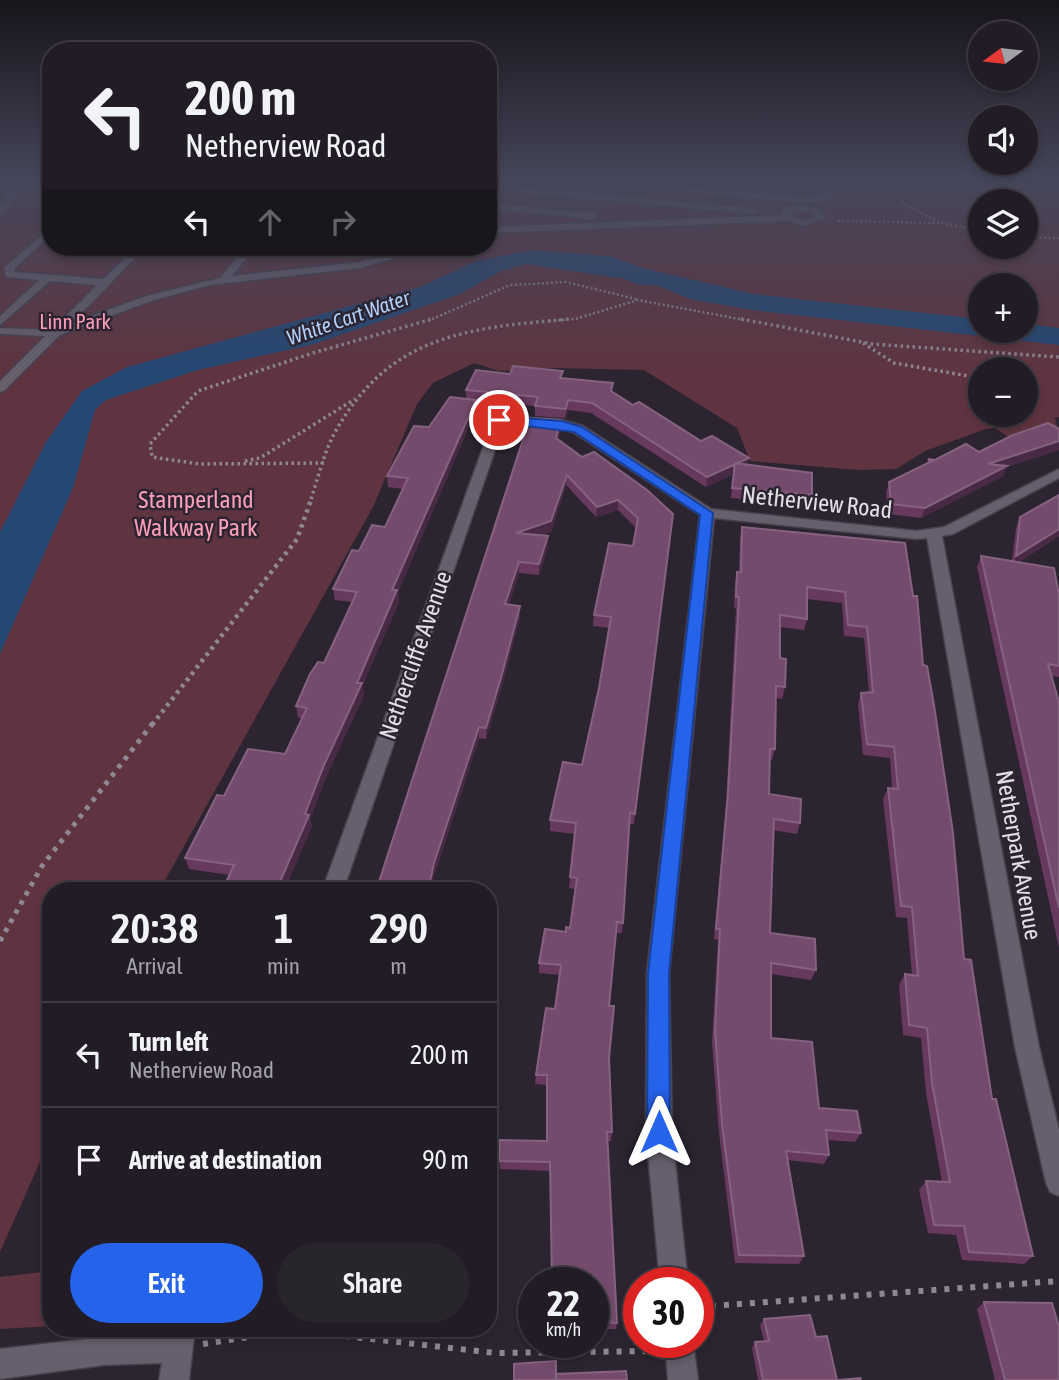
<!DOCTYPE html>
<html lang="en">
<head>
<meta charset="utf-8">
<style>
	body { margin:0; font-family:"Asap Condensed",sans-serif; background:#29252d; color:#f1f3f6; height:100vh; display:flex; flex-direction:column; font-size:26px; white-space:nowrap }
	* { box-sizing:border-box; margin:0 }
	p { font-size:23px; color:#a2a1a7 }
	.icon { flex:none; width:38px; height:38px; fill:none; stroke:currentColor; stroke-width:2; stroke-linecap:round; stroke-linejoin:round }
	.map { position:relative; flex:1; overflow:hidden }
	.panel { position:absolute; left:42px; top:882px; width:455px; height:455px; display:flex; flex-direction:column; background:#211c25; border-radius:28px; box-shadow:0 4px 10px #0003,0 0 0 2px #3e3a42 }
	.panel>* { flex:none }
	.guide { position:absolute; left:42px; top:42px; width:455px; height:214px; border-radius:28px; box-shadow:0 4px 10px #0003,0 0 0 2px #3e3a42; background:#211c25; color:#f1f3f6; overflow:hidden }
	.needle { width:46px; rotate:255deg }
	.tools { position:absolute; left:968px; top:21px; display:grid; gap:14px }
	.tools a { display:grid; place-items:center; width:70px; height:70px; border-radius:50%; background:#211c25; box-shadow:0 4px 10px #0003,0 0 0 2px #3e3a42; font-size:35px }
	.speed { position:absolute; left:518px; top:1267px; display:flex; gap:14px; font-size:35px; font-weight:700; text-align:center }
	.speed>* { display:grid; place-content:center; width:91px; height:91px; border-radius:50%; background:#211c25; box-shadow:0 4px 10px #0003,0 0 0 2px #3e3a42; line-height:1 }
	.speed small { font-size:18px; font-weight:400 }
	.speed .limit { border:10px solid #d22; background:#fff; color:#111 }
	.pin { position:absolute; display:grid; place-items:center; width:60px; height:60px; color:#fff; margin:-30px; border:4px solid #fff; border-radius:50%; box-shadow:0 2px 7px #0007 }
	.me { position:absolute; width:77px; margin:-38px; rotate:0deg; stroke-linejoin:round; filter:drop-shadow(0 0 5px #0008) }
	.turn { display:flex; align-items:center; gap:24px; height:147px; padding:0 28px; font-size:32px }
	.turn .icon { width:91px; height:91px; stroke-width:2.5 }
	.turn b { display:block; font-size:49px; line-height:60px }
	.lanes { display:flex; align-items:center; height:66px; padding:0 28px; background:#0003; justify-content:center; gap:35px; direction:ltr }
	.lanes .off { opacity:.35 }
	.eta { display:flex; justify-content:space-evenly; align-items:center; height:119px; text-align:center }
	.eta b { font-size:42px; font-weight:600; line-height:49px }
	.action { display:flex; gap:14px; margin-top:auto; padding:14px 28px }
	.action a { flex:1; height:80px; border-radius:42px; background:#2563eb; color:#fff; font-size:28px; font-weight:600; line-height:80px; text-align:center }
	.action a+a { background:#29252d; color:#f1f3f6 }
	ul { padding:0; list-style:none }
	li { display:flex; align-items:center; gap:21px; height:105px; padding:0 28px; border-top:2px solid #3e3a42 }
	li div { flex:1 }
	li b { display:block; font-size:26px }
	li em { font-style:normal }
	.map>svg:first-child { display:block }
</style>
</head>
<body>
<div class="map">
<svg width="1059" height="1380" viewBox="0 0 1059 1380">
	<rect width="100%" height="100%" fill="#2c2531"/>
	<!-- green -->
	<path fill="#5f3440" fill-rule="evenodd" d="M0,181H51V247H488V181H1059V328L1026,324V285H980V319L863,308L980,331L1059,336V417L1055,418L1059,433L1014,441L995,428L986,429L925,451L896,469L859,470L750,461L737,428L644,370L556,368L499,371L474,363L433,383L417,404L373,507L159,891H51V1137L0,1252ZM980,201H1026V247H980ZM980,369H1026V415H980Z
		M51,1271V1326L0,1329V1277Z"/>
	<!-- water -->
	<path fill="#244773" d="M532,250L609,256L646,269L754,294L980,319V331H1026V324L1059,328V345L752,310L690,299L659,286L637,284L625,279L526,264L501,271L460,294L314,344L198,370L106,400L95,410L73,488L0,654V532L46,442L82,391L127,367L420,287L476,261Z"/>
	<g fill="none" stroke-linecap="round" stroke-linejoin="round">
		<!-- minor casing -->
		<g stroke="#45404a" stroke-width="3">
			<path id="minor" d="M15,181H23L5,213L0,216V205Z
				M586,181H617L803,197L823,195L814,188L759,181C783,180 814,177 833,195L822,202L803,203L590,184Z
				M488,184L753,208L758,211L753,214L488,190Z
				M488,203L593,213L598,216L593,219L488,209Z
				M798,205L819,209L827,218L804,226L788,221L488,233V227L780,215L784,208ZM798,211L813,213L816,217L804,220L789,215Z
				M51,227V235L14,269L15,272L103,279L136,247H146L72,323L146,296L220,278L246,247H256L232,276L360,262L418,247H434L360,268L210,285L154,300L60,335L4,391L0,392V381L45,336L0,334V328L52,330L97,285L50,281L0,325V316L39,280L6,277L4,268Z
				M304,247H359L361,249L356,252L309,250Z
				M499,416L562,420L583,426L711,509L917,531L944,527L1059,469V478L953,534L942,536L1039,1047L1059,1130V1196L1050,1192L1046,1183L1015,1047L927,538L917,539L714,518L669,973L672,1132L688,1283H660L646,1132L647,973L700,515L573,432L561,428L504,424L343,891H322L493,420Z
				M167,1328H195L189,1380H159L162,1363L104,1365L0,1379V1349L104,1337L166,1334Z
				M665,1342H693L698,1380H668Z"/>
		</g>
		<!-- path-far4 -->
		<path stroke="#8d8892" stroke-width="2.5" stroke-dasharray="2 2.5" stroke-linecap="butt" d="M886,181L882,186L910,207L941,223
			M838,221L942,223L980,231
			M1026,237L1059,238
			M428,321L510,285L566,282L636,299
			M549,321L575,319L638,300L750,321"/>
		<!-- path-far3 -->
		<path stroke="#8d8892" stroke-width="3.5" stroke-dasharray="2.5 3.5" stroke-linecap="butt" d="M741,319L872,344L1059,357
			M863,343L894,363L980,378
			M245,461L260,458L355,399
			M324,463L199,464L152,457L150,444L198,391L313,353L432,319
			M311,499C318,478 324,453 334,434C389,334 468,328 570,319"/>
		<!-- path-far2 -->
		<path stroke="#8d8892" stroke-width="4.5" stroke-dasharray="3.5 4.5" stroke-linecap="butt" d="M152,725L297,539L312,497"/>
		<!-- path-far1 -->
		<path stroke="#8d8892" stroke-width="5" stroke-dasharray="4.5 6" stroke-linecap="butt" d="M0,941L42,866L153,723"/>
		<!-- path -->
		<path stroke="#8d8892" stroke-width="6" stroke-dasharray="5 8" stroke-linecap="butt" d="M698,1307L1059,1281
			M203,1344L292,1330L495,1353L654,1351"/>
		<!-- minor -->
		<use href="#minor" fill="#665f6d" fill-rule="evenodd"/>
	</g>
	<!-- wall -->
	<path fill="#66395d" d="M563,378L613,383L612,392L633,405L747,465L812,495L809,505L731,498L733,474L706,487L591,413L568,410L565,418L535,416V406L476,400V410L398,592L399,602L362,686L364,695L326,777L310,819L312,826L284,891H222L229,875L189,869L185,858L224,796L285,754L302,718H298L296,706L324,663L352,602L335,600L333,589L385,527L403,489L388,487L387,476L429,427L466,399V390Z
		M1059,429V450L1006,467L1003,476L921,518L888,514L886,493L889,482L927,464L928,459L935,460L979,452Z
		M560,431L558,439L582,457L673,514L634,824H630L622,933H616L609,1006V1058L612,1132L611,1141H608L617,1323L616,1329H593V1283L550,1171L500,1169L499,1161L547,1141V1085L535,1084L536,1075L555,1009L560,975L539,973V963L570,928L575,889L569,888L575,834L550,831V820L582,765L599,688L610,628L593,626L594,615L633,546L636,528L618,510L596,517L566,485L551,532L540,536L548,547L539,575L519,573L509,604L520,606V617L502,685L486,739L479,738L435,873L376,891Z
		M1059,495V536L1019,562L1059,595V677L1052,676L1059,702V948L977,567L981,556L1012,561L1016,528L1020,517Z
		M742,527L905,543L923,665L964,959L992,1099L1033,1256L1024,1264L962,1260L956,1235L928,1233L919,1190L926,1181L942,1182L926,1093L921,1038L903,1035L899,985L905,974L912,975L907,918L896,917L883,799L888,788H892L890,758L863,755L858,704L861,693L869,692L864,638L844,636L842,603L807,599V619L804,630L780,627V658L785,687L782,699L776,698L775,749L772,760H770L769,794L800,823L797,834L773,830L770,933L816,970L811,980L771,974V1038L819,1108L861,1133L855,1142L827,1140L829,1155L824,1164L787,1160L804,1256L799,1264L735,1263L719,1133L712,1042L718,940L714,939L726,805L736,608H734L735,583L737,572H739L740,538Z
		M51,1225V1248L43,1240Z
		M984,1302L1059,1380H995L977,1309Z
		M764,1319L816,1337L837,1380H758L752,1348L755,1342L764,1341L760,1325Z"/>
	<!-- shaded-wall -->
	<path fill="#492a45" d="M476,400V410L398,592L399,602L362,686L364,695L326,777L310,819L312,826L284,891H276L392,590Z
		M568,400V410L565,418L566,409Z
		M561,420L560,431L556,448V438Z
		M1059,441V450L1006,467L1003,476L921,518L925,508L988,464Z
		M749,458L747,467L735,464Z
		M735,464L733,474L706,487L707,477Z
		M567,475L566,485L551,532L516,543V533Z
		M618,500V510L596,517L597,507Z
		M1059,529V536L1012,566L1016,556Z
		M548,536V547L539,575V564Z
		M519,562V573L505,615V604Z
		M520,606V617L502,685L486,739V728Z
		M479,727V738L435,873L431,891H428L434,863Z"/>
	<!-- building -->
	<path fill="#744b6c" stroke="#85627f" stroke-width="2" d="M513,366L563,371L560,378L613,383L611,391L633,405L639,402L701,441L712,436L749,458L707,477L592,403L568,400L566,409L535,406L538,397L466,390L476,370L510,374Z
		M450,397L476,400L392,590H397L357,683H362L324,765L305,814L309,815L276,891H222L234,865L185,858L217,795L224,796L248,749L285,754L307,708L296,706L310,674L318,662L324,663L357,592L333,589L352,550L359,551L372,525L385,527L408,478L387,476L414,426L429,427Z
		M530,418L561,420L556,438L582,457L594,452L647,490L673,514L635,814L630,813L623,923L617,922L609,1006H614L609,1058L612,1132H607L617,1323L593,1322V1283H552L550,1162L499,1161L500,1140L547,1141V1075H536L546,1008L555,1009L561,965L539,963L545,929L566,932V927L570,928L577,878L570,877L576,823L550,820L563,762L582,765L599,688L611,617L594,615L609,543L633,546L638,518L618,500L597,507L567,475L551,521L516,533L548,536L539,564L519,562L505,604L520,606L502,674L486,728L479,727L434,863L428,891H376Z
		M1048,423L1059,429V441L988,464L1007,466L925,508L891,504L889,482L932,461L928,459L935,460L966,444L979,452L1013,435Z
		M735,463L812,473V495L732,488Z
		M1059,495V529L1016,556L1020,517Z
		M742,527L905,543L913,596H917L923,665L927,666L934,705L953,833L964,959L971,960L992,1099H996L1033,1256L969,1252L964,1226L934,1225L926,1181L950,1182L932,1083L927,1028L909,1025L905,974L918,976L912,907L901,906L888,788L898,789L894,747L867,744L861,693L873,692L867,627L848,625L845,592L807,587V619L780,615V658L786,659L785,687L776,686L775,749H770L769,794L801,799L800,823L774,819L770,933L815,939L816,970L771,963V1038L812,1042L819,1108L857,1111L861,1133L826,1130L829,1155L786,1151L804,1256L739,1255L722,1124L715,1032L720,929H716L728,793L739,597H736L737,572H741Z
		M981,556L1054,568L1059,595V666L1048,664L1059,702V908Z
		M51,1225V1242L43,1240Z
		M984,1302L1052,1303L1059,1327V1380H1005Z
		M810,1315L816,1337L827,1336L837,1380H763L755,1342L769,1341L764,1319Z
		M556,1361V1380H514V1364Z
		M626,1371L627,1380H557L556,1374Z
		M860,1378L861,1380H838Z"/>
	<!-- sky -->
	<linearGradient id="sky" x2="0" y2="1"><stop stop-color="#18141b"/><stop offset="0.48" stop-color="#45465a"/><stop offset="1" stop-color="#45465a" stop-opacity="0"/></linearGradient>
	<rect width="1059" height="374" fill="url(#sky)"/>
	<!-- route -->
	<path fill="#2563eb" stroke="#184099" stroke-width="2" d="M499,416L562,421L582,427L713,513L669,973L670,1132L667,1140L659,1143L650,1140L647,1132L648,973L700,515L574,432L495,422V417Z"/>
	<g text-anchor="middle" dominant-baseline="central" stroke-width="5" stroke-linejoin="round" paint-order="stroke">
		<!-- far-water labels -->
		<g font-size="21" font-style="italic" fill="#afcffa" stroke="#2c2531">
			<text transform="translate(348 317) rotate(-19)">White Cart Water</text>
		</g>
		<!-- far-park labels -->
		<g font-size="21" fill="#fd9eb8" stroke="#2c2531">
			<text x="75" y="321">Linn Park</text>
		</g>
		<!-- park labels -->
		<g font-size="24" fill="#fd9eb8" stroke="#2c2531">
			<text x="196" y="499">Stamperland<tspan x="196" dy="28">Walkway Park</tspan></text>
		</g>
		<!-- street labels -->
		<g font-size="24" fill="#e2dee6" stroke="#2c2531">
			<text transform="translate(817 502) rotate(6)">Netherview Road</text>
			<text transform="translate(415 655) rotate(-71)">Nethercliffe Avenue</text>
			<text transform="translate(1019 855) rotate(80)">Netherpark Avenue</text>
		</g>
	</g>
</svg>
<div class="tools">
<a><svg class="needle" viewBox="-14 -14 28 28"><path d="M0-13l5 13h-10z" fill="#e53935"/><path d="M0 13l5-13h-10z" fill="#a2a1a7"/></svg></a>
<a><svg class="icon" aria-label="sound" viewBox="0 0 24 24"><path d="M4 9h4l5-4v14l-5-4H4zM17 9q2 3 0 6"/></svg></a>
<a><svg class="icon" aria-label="layers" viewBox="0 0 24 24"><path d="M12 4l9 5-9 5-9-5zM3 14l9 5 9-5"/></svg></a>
<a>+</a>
<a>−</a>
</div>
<div class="speed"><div>22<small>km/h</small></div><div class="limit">30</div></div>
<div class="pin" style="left:499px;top:420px;background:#d93025"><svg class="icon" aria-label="arrive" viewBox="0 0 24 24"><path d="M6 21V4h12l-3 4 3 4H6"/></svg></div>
<svg class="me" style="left:659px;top:1132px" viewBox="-20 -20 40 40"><path d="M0-17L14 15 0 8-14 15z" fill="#2563eb" stroke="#fff" stroke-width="4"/></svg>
<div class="guide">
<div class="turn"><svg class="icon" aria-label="left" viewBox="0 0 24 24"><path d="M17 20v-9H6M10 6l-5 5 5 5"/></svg><div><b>200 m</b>Netherview Road</div></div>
<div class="lanes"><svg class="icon" aria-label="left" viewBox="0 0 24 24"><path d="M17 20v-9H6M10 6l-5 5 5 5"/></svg><svg class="icon off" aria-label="ahead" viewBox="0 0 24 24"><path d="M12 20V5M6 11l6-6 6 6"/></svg><svg class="icon off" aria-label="right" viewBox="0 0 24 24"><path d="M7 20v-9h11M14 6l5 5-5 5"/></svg></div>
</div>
<section class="panel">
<div class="eta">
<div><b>20:38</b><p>Arrival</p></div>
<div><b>1</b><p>min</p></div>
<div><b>290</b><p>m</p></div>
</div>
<ul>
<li><svg class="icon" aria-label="left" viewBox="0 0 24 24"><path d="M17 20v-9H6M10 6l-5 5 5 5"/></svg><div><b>Turn left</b><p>Netherview Road</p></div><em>200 m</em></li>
<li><svg class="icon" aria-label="arrive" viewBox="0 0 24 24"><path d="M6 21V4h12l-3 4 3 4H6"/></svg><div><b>Arrive at destination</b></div><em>90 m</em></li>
</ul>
<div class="action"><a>Exit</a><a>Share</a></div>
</section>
</div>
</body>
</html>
